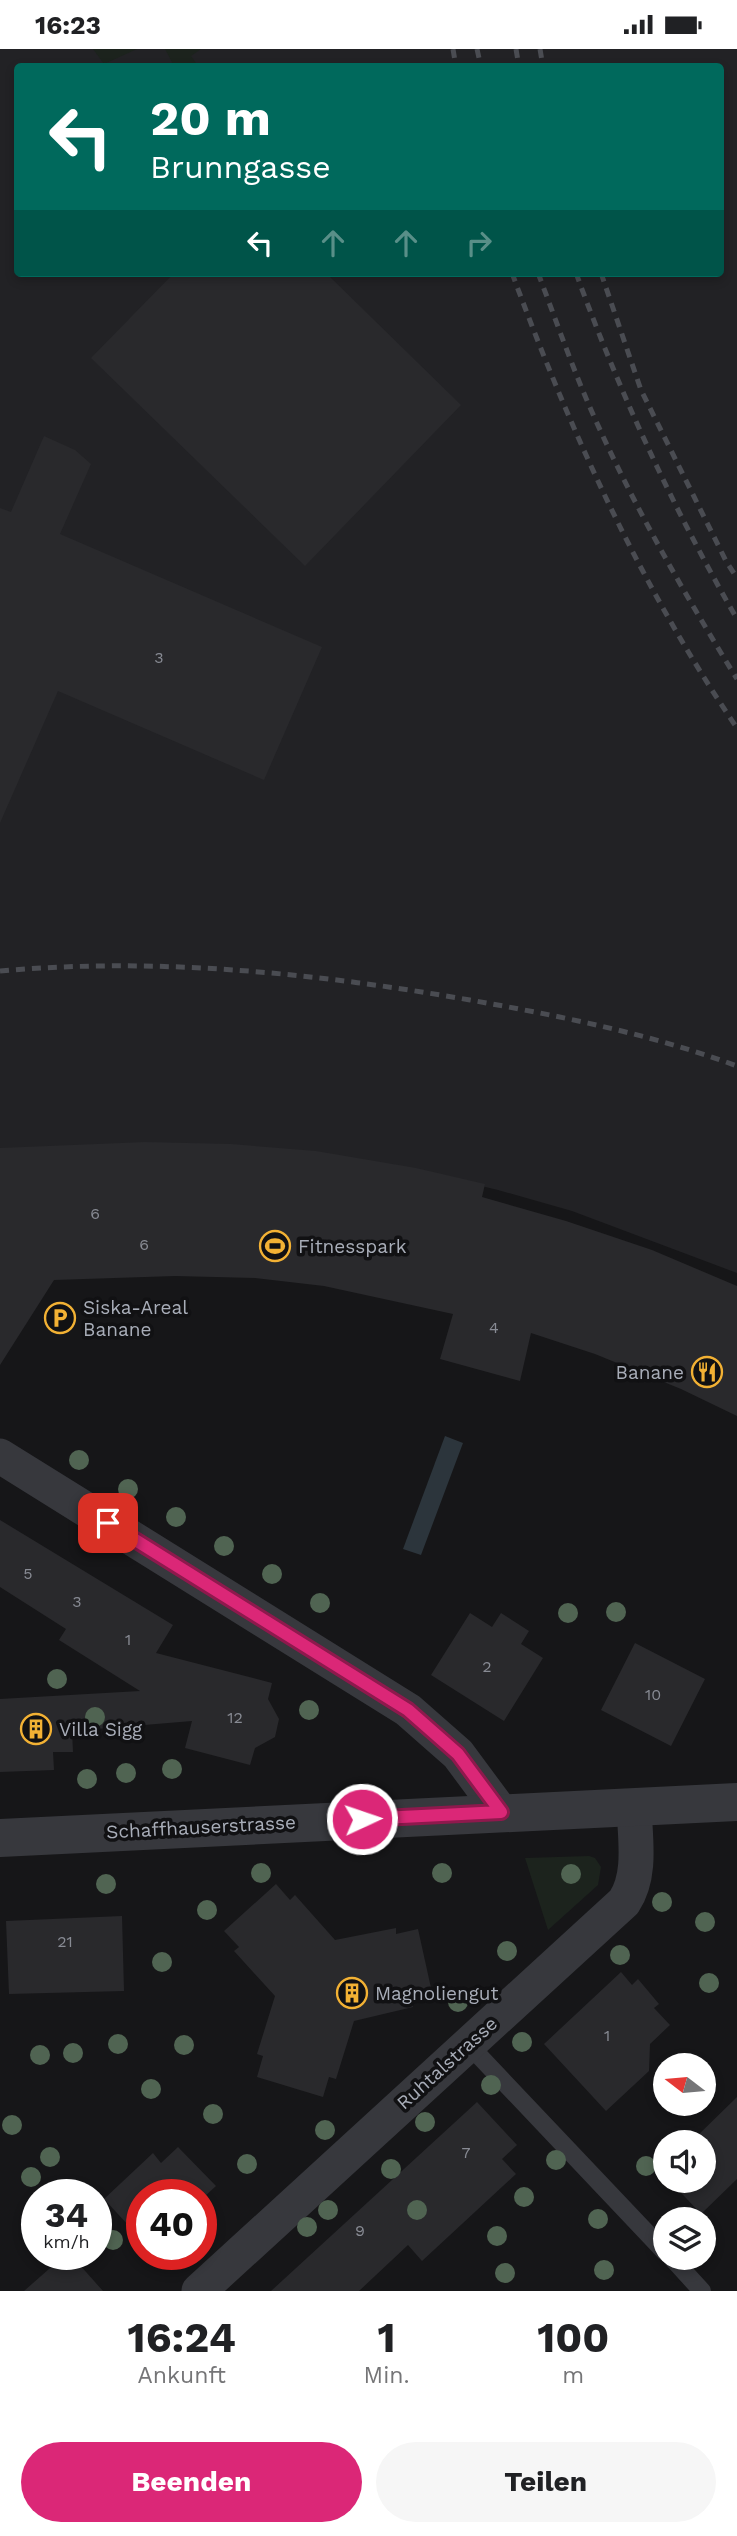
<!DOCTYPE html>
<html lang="de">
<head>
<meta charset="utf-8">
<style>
	body { margin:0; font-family:"Work Sans",sans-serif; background:#f6f6f6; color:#202124; height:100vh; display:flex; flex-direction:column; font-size:26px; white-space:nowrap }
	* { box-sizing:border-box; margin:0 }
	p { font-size:23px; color:#757577 }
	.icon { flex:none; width:38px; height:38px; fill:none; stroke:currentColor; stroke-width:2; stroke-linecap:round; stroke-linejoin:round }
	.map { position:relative; height:2242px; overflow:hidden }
	.side { display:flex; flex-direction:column; background:#fff; flex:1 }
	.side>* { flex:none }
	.top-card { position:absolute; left:14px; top:14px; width:710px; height:214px; border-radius:7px; box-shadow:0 4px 10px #0003; background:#00695c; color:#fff; overflow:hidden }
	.needle { width:46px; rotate:286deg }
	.fabs { position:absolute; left:653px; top:2004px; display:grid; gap:14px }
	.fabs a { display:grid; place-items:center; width:63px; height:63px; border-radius:50%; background:#fff; box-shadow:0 4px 10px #0003; font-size:35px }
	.speed { position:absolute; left:21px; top:2130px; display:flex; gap:14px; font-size:35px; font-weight:700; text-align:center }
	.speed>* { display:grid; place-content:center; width:91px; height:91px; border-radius:50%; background:#fff; box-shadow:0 4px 10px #0003; line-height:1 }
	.speed small { font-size:18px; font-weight:400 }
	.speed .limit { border:10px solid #d22; background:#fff; color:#111 }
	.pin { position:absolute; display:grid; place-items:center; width:60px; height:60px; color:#fff; margin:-30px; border-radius:14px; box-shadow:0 4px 10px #0006 }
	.me { position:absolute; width:77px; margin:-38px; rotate:87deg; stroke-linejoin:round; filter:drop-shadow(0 0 5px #0008) }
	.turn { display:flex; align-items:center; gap:24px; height:147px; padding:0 21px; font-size:32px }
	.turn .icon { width:91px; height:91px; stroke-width:2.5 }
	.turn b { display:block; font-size:49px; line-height:60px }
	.lanes { display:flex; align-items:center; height:66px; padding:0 21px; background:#0003; justify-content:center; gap:35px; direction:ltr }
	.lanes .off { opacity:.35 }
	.eta { display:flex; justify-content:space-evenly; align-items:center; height:119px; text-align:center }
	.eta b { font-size:42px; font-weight:700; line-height:49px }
	.primary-button { display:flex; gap:14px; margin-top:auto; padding:14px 21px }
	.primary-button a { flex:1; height:80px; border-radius:42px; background:#db2777; color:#fff; font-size:28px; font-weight:700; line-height:80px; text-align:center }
	.primary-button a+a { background:#f6f6f6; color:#202124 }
	.status { display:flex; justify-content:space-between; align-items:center; height:49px; padding:0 35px; background:#fff; direction:ltr }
	.status svg { height:19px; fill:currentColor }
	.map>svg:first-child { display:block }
</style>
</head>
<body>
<div class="status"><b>16:23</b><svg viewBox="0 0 49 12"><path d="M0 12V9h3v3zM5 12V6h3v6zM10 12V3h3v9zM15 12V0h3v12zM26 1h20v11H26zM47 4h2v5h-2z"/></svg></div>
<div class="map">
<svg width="737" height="2242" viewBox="0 0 737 2242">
	<rect width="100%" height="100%" fill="#161618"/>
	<!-- built -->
	<path fill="#222225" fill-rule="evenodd" d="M0,0H737V1224L572,1162L498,1141L423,1123L0,1104ZM18,18H721V224H18Z"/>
	<!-- green -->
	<path fill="#1c231d" d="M93,0H137L104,15Z
		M165,0H201L191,7L198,17H174Z
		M589,1807L595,1809L601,1818L598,1836L548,1881L525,1809Z"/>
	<!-- water -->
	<path fill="#2c353c" d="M445,1387L463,1394L421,1506L403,1500Z"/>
	<!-- building -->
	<path fill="#29292c" d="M174,224H326L461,356L305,517L91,309Z
		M44,387L75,401L91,415L60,485L322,598L264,731L58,642L0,774V459L11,463Z
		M145,1093L231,1095L316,1102L416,1119L485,1135L482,1148L566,1172L652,1201L737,1237V1367L681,1340L595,1305L531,1284L520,1332L440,1310L453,1265L324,1237L255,1229L175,1227L54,1231L0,1316V1099Z
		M0,1471L173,1576L156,1604L272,1634L268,1650L279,1670L275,1688L255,1699L250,1716L185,1699L192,1672L72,1682L73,1703H53L54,1721L0,1723V1650L140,1642L59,1591L66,1580L0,1538Z
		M470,1564L492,1578L501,1564L529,1582L521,1595L543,1609L504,1672L431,1626Z
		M635,1594L705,1630L671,1697L601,1661Z
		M276,1835L290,1851L295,1846L335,1891L396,1879V1885L418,1880L433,1948L412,1952L413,1958L354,1972L336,2030L329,2028L323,2048L257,2028L263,2007L257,2005L275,1947L234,1902L239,1898L224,1882Z
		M122,1867L124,1942L9,1945L6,1872Z
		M621,1923L632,1936L638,1930L659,1955L654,1959L670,1976L650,1995L649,2022L606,2062L544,1995Z
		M737,2048V2130L701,2165L670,2132H704V2093H691Z
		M477,2053L517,2096L502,2110L516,2125L422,2212L408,2196L359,2242H271Z
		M178,2098L216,2137L204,2148L208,2153L201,2159V2146H142V2191L104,2150L153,2104L161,2114Z
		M66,2205H70L103,2242H24Z"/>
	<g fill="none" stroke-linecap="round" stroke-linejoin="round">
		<!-- service -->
		<path stroke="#37383d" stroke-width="18" d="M468,1995L665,2203
			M671,2208L702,2242"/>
		<!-- minor -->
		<path stroke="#37383d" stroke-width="35" d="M0,1407L408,1661L458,1705L501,1763
			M199,2242L624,1853C642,1826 635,1789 634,1758"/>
		<!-- tertiary -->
		<path stroke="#37383d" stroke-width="38" d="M0,1789L737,1753"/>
		<!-- rail -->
		<path stroke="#4a4c52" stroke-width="5" stroke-dasharray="9 7" stroke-linecap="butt" d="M453,0L456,18
			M477,0L481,18
			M516,0L519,18
			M540,0L543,18
			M512,224C571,384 641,538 737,679
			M538,224C556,271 572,318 592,363C633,456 684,544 737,630
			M576,224C620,345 673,459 737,570
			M601,224L641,341L726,512L737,529
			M0,922C157,908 315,924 470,951C560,967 651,985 737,1017"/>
	</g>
	<!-- trees -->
	<g fill="#506452">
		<circle cx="79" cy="1411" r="10"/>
		<circle cx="128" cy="1440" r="10"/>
		<circle cx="176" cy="1468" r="10"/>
		<circle cx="224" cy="1497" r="10"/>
		<circle cx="272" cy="1525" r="10"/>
		<circle cx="320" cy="1554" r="10"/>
		<circle cx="616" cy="1563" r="10"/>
		<circle cx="568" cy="1564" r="10"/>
		<circle cx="57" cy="1630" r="10"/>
		<circle cx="309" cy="1661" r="10"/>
		<circle cx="95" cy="1668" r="10"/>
		<circle cx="172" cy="1720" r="10"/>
		<circle cx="126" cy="1724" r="10"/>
		<circle cx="87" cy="1730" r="10"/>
		<circle cx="261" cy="1824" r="10"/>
		<circle cx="442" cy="1824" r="10"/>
		<circle cx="571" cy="1825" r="10"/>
		<circle cx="106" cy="1835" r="10"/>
		<circle cx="662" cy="1853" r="10"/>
		<circle cx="207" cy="1861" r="10"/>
		<circle cx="705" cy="1873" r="10"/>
		<circle cx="507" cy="1902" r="10"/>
		<circle cx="620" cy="1906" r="10"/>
		<circle cx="162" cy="1913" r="10"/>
		<circle cx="709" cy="1934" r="10"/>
		<circle cx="458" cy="1953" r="10"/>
		<circle cx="522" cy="1993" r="10"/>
		<circle cx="118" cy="1995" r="10"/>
		<circle cx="184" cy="1996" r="10"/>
		<circle cx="73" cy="2004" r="10"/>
		<circle cx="40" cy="2006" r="10"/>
		<circle cx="491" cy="2036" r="10"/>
		<circle cx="151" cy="2040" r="10"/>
		<circle cx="213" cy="2065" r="10"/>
		<circle cx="425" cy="2073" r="10"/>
		<circle cx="12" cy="2076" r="10"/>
		<circle cx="325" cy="2081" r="10"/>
		<circle cx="50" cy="2108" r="10"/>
		<circle cx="556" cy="2111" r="10"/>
		<circle cx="247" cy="2115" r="10"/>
		<circle cx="646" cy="2117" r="10"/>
		<circle cx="391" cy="2120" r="10"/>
		<circle cx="31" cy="2128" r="10"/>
		<circle cx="524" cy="2148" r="10"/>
		<circle cx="328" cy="2161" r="10"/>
		<circle cx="417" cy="2161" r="10"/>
		<circle cx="598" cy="2170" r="10"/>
		<circle cx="307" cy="2178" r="10"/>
		<circle cx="497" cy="2187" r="10"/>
		<circle cx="113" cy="2191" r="10"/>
		<circle cx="604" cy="2221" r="10"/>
		<circle cx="505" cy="2224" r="10"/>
	</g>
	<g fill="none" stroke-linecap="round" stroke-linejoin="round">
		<!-- route casing -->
		<g stroke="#8e194d" stroke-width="18">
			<path id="route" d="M108,1474L408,1661L458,1705L501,1763L362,1770"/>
		</g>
		<!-- route -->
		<use href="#route" stroke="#db2777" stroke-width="12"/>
	</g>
	<!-- icons -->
	<defs>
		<g id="stadium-ring" transform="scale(1.575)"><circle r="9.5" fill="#111113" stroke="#f2b134" stroke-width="1.5"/><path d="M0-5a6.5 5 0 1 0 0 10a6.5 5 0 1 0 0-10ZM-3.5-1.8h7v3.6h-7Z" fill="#f2b134"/></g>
		<g id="parking-ring" transform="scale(1.575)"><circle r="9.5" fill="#111113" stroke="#f2b134" stroke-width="1.5"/><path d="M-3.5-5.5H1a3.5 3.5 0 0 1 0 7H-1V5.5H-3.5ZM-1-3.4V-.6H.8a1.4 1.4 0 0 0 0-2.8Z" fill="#f2b134"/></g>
		<g id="restaurant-ring" transform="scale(1.575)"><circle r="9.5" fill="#111113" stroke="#f2b134" stroke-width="1.5"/><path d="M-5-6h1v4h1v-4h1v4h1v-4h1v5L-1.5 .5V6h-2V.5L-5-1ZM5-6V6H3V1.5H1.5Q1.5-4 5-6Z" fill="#f2b134"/></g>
		<g id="building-ring" transform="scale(1.575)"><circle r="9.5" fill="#111113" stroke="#f2b134" stroke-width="1.5"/><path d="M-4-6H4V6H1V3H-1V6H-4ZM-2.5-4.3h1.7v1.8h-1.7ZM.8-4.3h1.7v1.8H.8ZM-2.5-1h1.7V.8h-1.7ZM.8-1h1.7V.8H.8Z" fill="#f2b134"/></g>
	</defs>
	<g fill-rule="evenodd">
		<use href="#stadium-ring" x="275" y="1197"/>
		<use href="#parking-ring" x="60" y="1269"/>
		<use href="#restaurant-ring" x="707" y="1323"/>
		<use href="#building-ring" x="36" y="1680"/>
		<use href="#building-ring" x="352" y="1944"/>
	</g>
	<g text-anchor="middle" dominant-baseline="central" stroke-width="7" stroke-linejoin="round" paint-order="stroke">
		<!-- number labels -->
		<g font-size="16" fill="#888b94">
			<text x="159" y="608">3</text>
			<text x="95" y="1164">6</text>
			<text x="144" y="1195">6</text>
			<text x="494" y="1278">4</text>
			<text x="28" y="1524">5</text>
			<text x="77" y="1552">3</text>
			<text x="128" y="1590">1</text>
			<text x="487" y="1617">2</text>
			<text x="653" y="1645">10</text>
			<text x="235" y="1668">12</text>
			<text x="65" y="1892">21</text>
			<text x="607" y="1986">1</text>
			<text x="466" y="2103">7</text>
			<text x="360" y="2181">9</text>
		</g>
		<!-- poi labels -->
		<g font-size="19" fill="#a8adb8" stroke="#111113" text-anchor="start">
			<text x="298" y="1197">Fitnesspark</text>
			<text x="83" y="1258">Siska-Areal<tspan x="83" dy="22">Banane</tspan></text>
			<text x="684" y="1323" text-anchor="end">Banane</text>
			<text x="59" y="1680">Villa Sigg</text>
			<text x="375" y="1944">Magnoliengut</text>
		</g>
		<!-- street labels -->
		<g font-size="19" fill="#a8adb8" stroke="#111113">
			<text transform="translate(201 1778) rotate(-3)">Schaffhauserstrasse</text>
			<text transform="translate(447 2014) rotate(-42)">Ruhtalstrasse</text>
		</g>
	</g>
</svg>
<div class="fabs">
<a><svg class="needle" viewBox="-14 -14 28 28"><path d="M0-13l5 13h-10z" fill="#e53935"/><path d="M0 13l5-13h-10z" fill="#757577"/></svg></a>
<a><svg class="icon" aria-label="sound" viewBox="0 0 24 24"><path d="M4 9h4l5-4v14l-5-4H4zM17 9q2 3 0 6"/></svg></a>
<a><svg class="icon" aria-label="layers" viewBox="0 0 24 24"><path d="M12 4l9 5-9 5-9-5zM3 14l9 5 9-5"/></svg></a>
</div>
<div class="speed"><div>34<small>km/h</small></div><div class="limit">40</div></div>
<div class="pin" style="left:108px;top:1474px;background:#d93025"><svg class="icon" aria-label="arrive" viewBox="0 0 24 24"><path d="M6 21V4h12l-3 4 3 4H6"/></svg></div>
<svg class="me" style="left:362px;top:1770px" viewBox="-20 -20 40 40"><circle r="17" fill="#db2777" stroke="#fff" stroke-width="3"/><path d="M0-11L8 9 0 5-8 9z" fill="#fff"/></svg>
<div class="top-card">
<div class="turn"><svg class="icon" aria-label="left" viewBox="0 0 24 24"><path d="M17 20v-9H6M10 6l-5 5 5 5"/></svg><div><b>20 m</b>Brunngasse</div></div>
<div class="lanes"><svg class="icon" aria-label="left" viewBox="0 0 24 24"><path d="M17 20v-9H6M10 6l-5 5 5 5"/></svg><svg class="icon off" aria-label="ahead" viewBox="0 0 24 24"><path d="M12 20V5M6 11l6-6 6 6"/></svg><svg class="icon off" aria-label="ahead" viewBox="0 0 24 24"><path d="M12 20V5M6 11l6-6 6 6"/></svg><svg class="icon off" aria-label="right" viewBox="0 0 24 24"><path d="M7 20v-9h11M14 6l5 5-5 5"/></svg></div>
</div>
</div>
<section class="side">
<div class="eta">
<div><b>16:24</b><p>Ankunft</p></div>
<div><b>1</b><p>Min.</p></div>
<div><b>100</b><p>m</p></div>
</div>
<div class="primary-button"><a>Beenden</a><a>Teilen</a></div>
</section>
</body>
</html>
